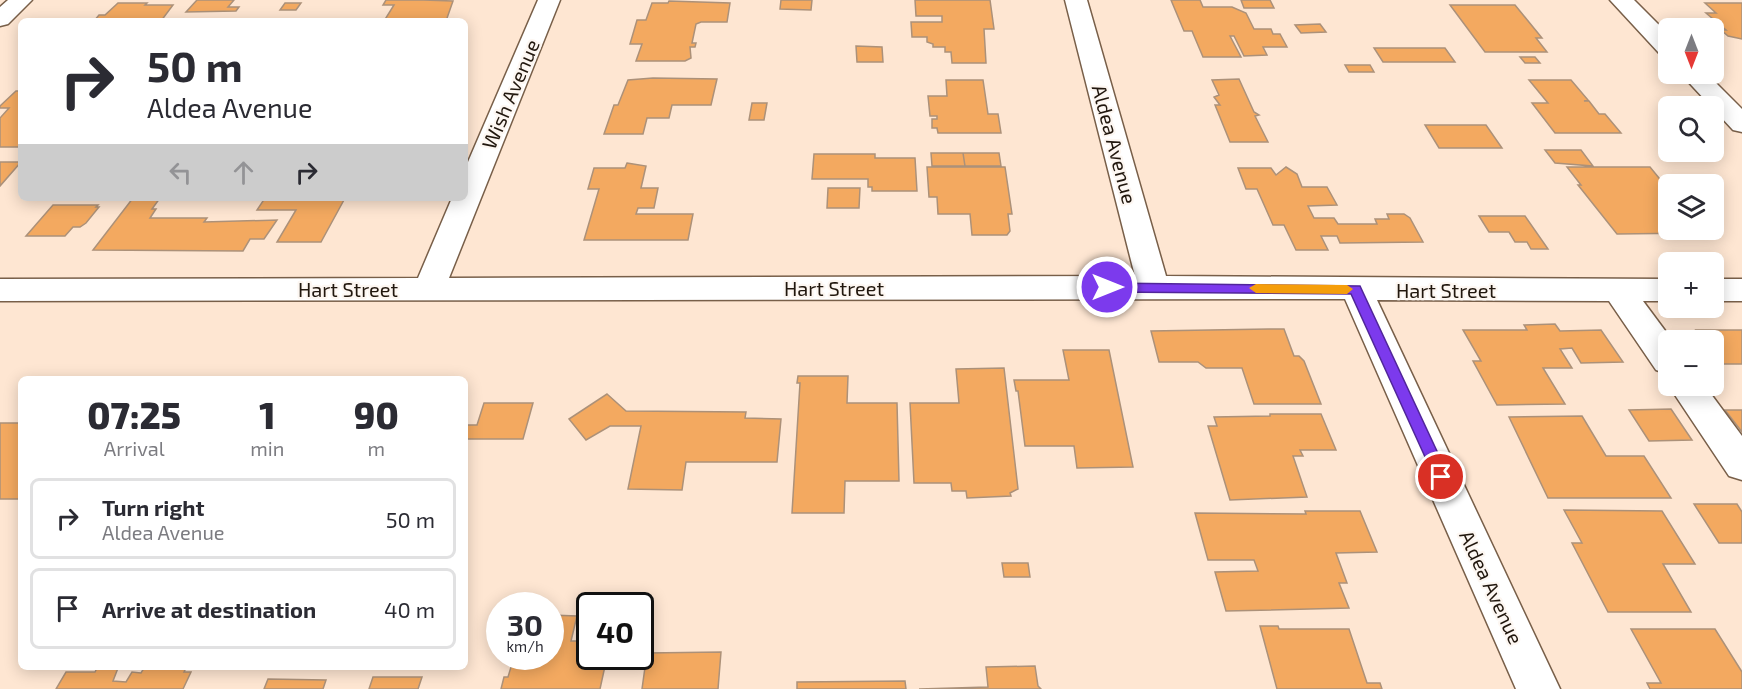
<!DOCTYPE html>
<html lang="en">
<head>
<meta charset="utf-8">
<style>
	body { margin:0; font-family:"Exo 2",sans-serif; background:#f7f7f7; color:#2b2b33; height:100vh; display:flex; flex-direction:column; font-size:22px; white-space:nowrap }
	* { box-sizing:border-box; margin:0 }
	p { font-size:20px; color:#7c7c81 }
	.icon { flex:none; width:33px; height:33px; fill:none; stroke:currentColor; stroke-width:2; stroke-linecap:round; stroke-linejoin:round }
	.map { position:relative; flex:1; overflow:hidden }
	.side { position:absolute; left:18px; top:376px; width:450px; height:294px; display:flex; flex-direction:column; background:#fff; border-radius:9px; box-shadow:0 3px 15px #0003 }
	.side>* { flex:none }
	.guide { position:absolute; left:18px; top:18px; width:450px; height:183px; border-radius:9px; box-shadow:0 3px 15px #0003; background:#fff; color:#2b2b33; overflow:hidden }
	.needle { width:39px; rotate:180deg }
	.fabs { position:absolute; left:1658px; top:18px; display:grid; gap:12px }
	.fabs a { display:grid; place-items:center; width:66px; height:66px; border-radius:9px; background:#fff; box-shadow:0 3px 15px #0003; font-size:30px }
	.speed { position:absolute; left:486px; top:592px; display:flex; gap:12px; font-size:30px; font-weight:700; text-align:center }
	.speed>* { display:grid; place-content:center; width:78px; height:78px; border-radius:50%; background:#fff; box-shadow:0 3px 15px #0003; line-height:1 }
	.speed small { font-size:15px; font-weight:400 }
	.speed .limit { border:3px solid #111; border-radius:9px; background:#fff; color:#111 }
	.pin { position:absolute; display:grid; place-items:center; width:51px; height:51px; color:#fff; margin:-26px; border:3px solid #fff; border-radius:50%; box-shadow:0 2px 6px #0007 }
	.me { position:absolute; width:66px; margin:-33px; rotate:90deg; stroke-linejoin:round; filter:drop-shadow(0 0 4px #0008) }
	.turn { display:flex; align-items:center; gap:21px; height:126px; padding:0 30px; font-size:27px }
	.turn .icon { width:78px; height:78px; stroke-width:2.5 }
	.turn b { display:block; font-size:42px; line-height:51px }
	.lanes { display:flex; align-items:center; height:57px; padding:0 30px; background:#0003; justify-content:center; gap:30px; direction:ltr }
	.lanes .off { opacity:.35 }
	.eta { display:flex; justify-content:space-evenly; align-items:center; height:102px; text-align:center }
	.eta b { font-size:36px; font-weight:800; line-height:42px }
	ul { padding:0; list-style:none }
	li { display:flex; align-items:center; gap:18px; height:81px; margin:0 12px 9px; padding:0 18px; border:3px solid #e1e1e2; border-radius:9px }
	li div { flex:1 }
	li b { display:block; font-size:22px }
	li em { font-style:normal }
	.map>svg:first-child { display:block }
</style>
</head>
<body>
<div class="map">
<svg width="1742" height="689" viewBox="0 0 1742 689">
	<rect width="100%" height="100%" fill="#fee6d2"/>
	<!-- building -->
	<path fill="#f3a960" stroke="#ac9179" stroke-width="1.5" d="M197,0H234L228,7H239L236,11L186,12Z
		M386,0H423L453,1L446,21H384L394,5H383Z
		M781,0H812L811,10L780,9Z
		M915,0H990L994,29H984L986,63H952L951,52H945V47H933V44L927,42V37H912L911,22H942V16H916Z
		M1171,0H1200L1203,7H1232L1246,13L1254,29H1271L1273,34H1280L1287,47H1263L1267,55L1244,56L1234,36H1230L1241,57H1203L1192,31H1184Z
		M1241,0H1270L1274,8H1244Z
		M669,1L730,3L727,22H701L696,24L692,43H696L695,47H690L691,58L685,61H636L642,44H630L637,20H646L652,3H668Z
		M118,3H147L145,5H173L161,21H94L99,15H105Z
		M285,3H301L296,10H280Z
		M1705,3H1742V39L1728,36L1721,30H1726L1706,13H1716Z
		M1450,5H1515L1542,38H1536L1547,52H1485Z
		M1320,24L1326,32L1301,33L1295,25Z
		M856,46L882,47L883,62H857Z
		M1374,48H1445L1455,62H1383Z
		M1520,57H1535L1540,63H1525Z
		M1345,65H1370L1374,72H1349Z
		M653,78L717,79L711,105H672L669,118H647L643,134H604L614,105H618L628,80Z
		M1239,79L1254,112L1259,115L1255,116L1268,142H1230L1215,105H1220L1214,97L1219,95L1212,80Z
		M946,80H983L988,114H998L1001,133H938L937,128H932V119H937V116H930L928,96H947Z
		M1529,80H1571L1588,100L1584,101H1589L1599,114H1605L1621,133H1555L1532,103H1548Z
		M16,91H21V144L18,147H0V118L9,108H0V106Z
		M752,103H767L764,120H749Z
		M1425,125H1486L1502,148H1439Z
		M1545,150H1581L1593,166L1555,163Z
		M931,153H963L965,166H932Z
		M963,153H999L1001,166H965Z
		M814,154H875V158H915L917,191H872V187H868V179H812Z
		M0,162H21L0,186Z
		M627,163L646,166L641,188H658L654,208H638L636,214H693L688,240H584L599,189H588L594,168H625Z
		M927,167H1005L1012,214H1008L1010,231L1007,235H972L970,214H938L937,197H929Z
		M1286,167L1297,174L1302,187H1327L1337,205L1308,206L1314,218H1334L1338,224H1377L1375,219H1389L1387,214H1404L1410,218L1423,242L1340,243L1337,236H1321L1328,250H1296L1284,225H1273L1257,189H1246L1238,168H1271L1276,175Z
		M1567,167H1650L1668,189V230H1693L1696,233L1617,234L1578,185H1581Z
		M828,188H860L859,208H827Z
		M133,198H160L152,209H156L150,218H207L204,222L277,220L264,239H250L243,251L93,250Z
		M265,198H345L321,242H277L296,210H257Z
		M53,205H98L96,207H99L86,223L80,227H73L65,236H26Z
		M1479,216H1525L1548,249H1531L1527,242H1515L1509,232H1489Z
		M1555,324L1560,331L1601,330L1623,362L1581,363L1572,348L1560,349L1572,368H1543L1565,404L1497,405L1473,361H1481L1463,330H1527L1524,325Z
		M1269,329H1284L1294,356H1299L1304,361L1321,404H1254L1242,368H1206L1198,362H1159L1151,331Z
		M1696,330H1742V364H1721L1713,352V340H1704Z
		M1063,350H1109L1133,467L1077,468L1074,446H1025L1018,391H1016L1014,380H1069Z
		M1004,368L1018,489L1010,493L1011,496L967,498L966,491H952L951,483H914L910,403H959L956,369Z
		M798,376H848L847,403H897L899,481H845L844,513H792L800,383H797Z
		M607,394L626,411L746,412L745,418L781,419L777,462H686L682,490L628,489L641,426H610L586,440L569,419Z
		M484,403H533L523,439H465V425H477Z
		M1671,409L1692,440L1649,441L1629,410Z
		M1725,410H1742V432Z
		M1270,414H1321L1336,450H1300L1303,456H1293L1307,497L1230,500L1208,426H1217L1214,417L1270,416Z
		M1582,416L1606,456H1644L1671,498H1548L1509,417Z
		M0,423H21V499H0Z
		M1694,504H1737L1742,512V543H1719Z
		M1564,510L1662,511L1695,564H1663L1691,612H1608L1572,543H1582Z
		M1305,511H1360L1377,552L1336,553L1347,583H1339L1349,608L1226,611L1215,572L1258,571L1254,560H1208L1195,513L1306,514Z
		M1002,563H1028L1030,577H1004Z
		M550,615L577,616L571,641H590V657H607L600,689H501L504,677H508L514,657H550Z
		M1260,626H1278L1279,629H1349L1367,683H1380L1382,689H1277Z
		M1631,629H1715L1742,672V689H1650L1647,683H1661Z
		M721,652L718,689H642L647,653Z
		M1035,666L1038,686L1041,689H919L988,687L986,667Z
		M97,668H118L113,681L126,682L132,672L141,673L144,668H186L184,672H191L183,689H56L66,672H95Z
		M373,677H422L418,689H369Z
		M268,679L326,680L323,689H264Z
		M905,681L906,689H797V682Z"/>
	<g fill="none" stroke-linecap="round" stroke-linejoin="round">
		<!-- minor casing -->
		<g stroke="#785f49" stroke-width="3">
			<path id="minor" d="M8,0H32L8,24L0,26V7Z
				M538,0H560L449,278L1135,276L1065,0H1087L1166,276L1668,279V301H1643L1672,340H1668V374L1656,370L1609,301L1377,300L1560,689H1516L1345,299L0,301V279L418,278L452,198H465V169Z
				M1713,279H1742V301H1713Z
				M1669,386H1705L1742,436V480L1729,476Z"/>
		</g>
		<!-- major casing -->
		<g stroke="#785f49" stroke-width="3">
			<path id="major" d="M1610,0H1634L1668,34V55L1659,53Z
				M1681,74H1707L1742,109V132L1733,130Z"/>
		</g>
		<!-- minor -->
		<use href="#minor" fill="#fff" fill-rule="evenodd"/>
		<!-- major -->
		<use href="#major" fill="#fff" fill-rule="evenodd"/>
	</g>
	<!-- route -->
	<path fill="#7c3aed" stroke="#51269a" stroke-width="1.5" d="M1107,283L1360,286L1449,477L1446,481H1436L1351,294L1107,292L1101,287Z"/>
	<!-- slow -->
	<path fill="#f59e0b" d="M1256,284L1347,285L1353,289L1347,294L1256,293L1249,288Z"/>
	<g text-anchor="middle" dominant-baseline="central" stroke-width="4.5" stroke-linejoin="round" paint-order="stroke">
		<!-- street labels -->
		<g font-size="20" fill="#21170e" stroke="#fdf7f2">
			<text transform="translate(510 94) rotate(-67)">Wish Avenue</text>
			<text transform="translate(1115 144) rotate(75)">Aldea Avenue</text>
			<text x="834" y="288">Hart Street</text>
			<text x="348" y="289">Hart Street</text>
			<text x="1446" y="290">Hart Street</text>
			<text transform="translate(1492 587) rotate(65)">Aldea Avenue</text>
		</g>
	</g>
</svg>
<div class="fabs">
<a><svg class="needle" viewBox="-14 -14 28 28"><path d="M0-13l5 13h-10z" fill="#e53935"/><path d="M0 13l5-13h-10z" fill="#7c7c81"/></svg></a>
<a><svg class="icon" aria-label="search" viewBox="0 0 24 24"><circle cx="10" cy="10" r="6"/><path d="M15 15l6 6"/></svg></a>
<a><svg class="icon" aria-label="layers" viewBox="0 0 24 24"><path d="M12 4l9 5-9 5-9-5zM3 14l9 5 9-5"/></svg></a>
<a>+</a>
<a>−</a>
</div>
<div class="speed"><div>30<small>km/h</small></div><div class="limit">40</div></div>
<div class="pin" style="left:1441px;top:477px;background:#d93025"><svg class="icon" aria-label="arrive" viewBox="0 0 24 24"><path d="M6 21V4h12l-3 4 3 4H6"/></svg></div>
<svg class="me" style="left:1107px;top:287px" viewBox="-20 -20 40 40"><circle r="17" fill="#7c3aed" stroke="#fff" stroke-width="3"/><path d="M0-11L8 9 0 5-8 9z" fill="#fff"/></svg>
<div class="guide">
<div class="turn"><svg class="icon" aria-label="right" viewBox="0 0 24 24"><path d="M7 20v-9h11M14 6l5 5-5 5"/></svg><div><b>50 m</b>Aldea Avenue</div></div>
<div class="lanes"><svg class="icon off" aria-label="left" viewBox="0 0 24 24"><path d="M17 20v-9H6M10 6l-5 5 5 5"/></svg><svg class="icon off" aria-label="ahead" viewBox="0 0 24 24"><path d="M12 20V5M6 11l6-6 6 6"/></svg><svg class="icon" aria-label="right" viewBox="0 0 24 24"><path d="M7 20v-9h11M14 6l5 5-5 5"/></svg></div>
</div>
<section class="side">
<div class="eta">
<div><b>07:25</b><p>Arrival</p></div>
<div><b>1</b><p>min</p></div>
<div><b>90</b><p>m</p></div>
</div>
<ul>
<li><svg class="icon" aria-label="right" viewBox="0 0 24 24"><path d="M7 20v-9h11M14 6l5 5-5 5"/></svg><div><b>Turn right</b><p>Aldea Avenue</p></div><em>50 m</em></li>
<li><svg class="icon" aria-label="arrive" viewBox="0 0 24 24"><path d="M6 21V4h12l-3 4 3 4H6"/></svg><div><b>Arrive at destination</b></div><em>40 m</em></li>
</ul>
</section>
</div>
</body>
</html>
